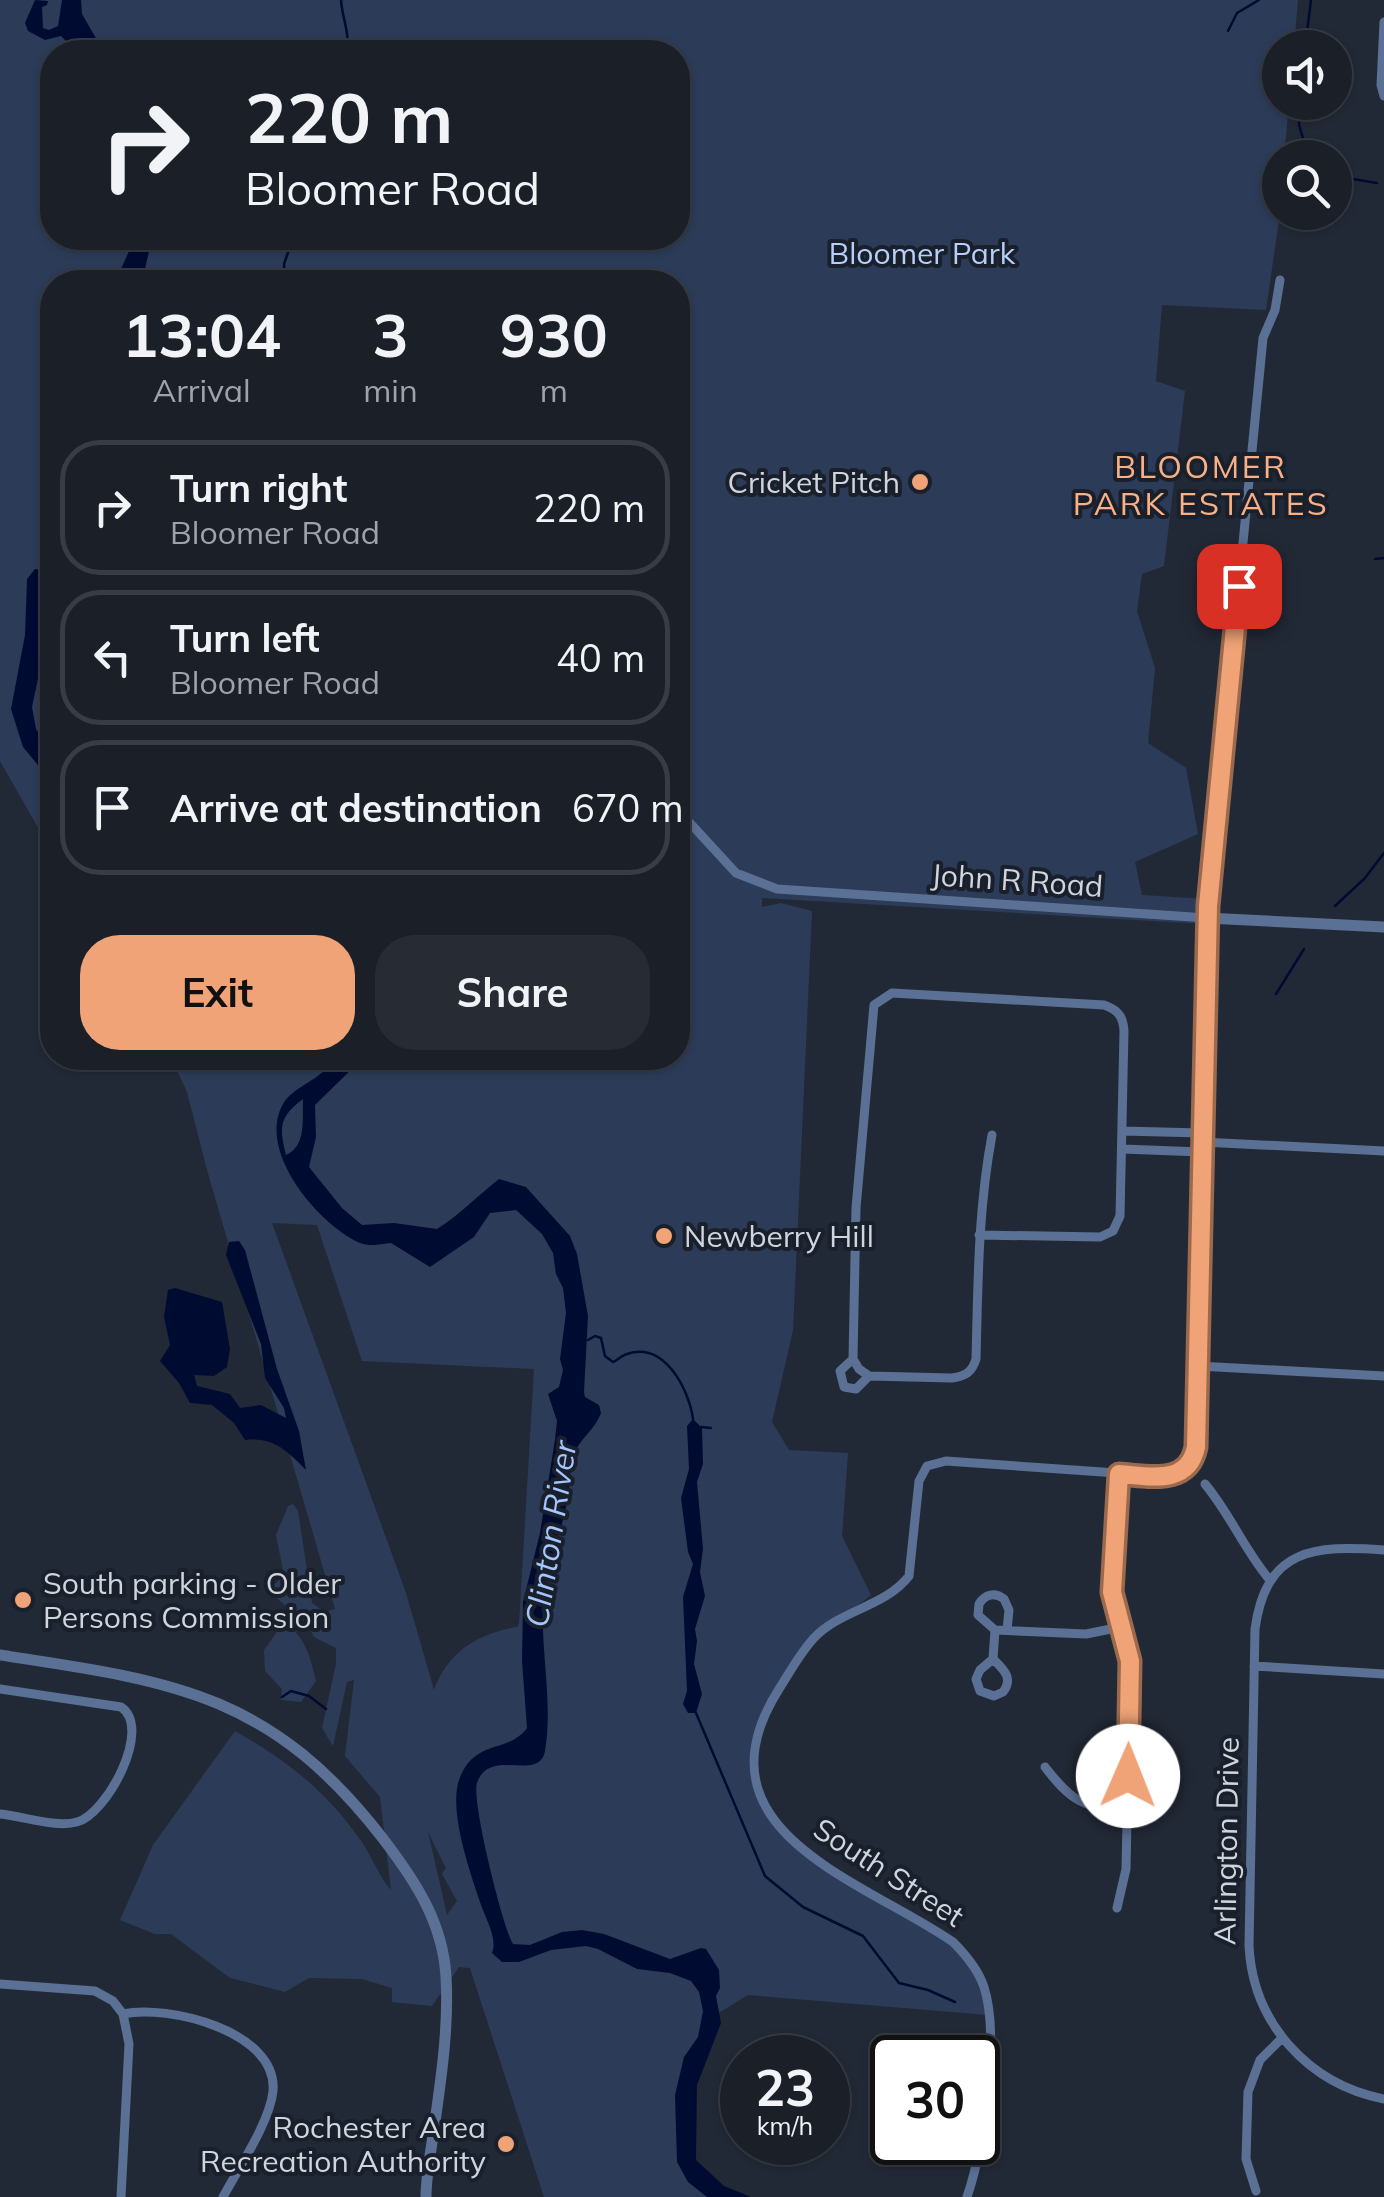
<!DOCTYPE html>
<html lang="en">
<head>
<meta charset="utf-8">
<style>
	body { margin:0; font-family:Mulish,sans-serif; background:#272c34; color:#f1f3f6; height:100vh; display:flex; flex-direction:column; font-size:38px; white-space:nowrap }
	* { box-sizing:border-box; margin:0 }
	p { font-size:32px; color:#9fa2a8 }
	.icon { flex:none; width:55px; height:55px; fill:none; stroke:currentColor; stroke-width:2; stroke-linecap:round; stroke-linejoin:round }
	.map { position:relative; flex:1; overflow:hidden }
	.panel { position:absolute; left:40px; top:270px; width:650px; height:800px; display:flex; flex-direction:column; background:#1a1f28; border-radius:40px; box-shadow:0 2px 8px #0004,0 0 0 2px #383d45 }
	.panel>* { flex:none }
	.guide { position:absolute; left:40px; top:40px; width:650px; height:210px; border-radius:40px; box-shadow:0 2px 8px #0004,0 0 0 2px #383d45; background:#1a1f28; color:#f1f3f6; overflow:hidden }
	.buttons { position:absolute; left:1262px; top:30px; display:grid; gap:20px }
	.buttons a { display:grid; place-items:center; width:90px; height:90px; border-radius:50%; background:#1a1f28; box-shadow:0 2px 8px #0004,0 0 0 2px #383d45; font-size:50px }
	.speed { position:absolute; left:720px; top:2035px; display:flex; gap:20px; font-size:50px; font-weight:700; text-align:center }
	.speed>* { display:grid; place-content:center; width:130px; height:130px; border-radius:50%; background:#1a1f28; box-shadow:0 2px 8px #0004,0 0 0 2px #383d45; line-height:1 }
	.speed small { font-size:25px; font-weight:400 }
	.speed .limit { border:5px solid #111; border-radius:15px; background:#fff; color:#111 }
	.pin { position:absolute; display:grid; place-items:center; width:85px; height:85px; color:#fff; margin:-42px; border-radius:20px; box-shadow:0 5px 15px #0006 }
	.me { position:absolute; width:110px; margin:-55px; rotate:1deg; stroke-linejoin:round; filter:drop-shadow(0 0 8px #0008) }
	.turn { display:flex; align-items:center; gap:35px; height:210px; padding:0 40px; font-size:45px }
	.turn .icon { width:130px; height:130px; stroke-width:2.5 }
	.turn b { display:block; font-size:70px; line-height:85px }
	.eta { display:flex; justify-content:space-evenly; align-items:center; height:170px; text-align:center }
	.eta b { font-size:60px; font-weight:700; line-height:70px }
	.action { display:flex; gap:20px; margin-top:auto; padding:20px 40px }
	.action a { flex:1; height:115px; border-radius:40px; background:#efa376; color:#111; font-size:40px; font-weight:700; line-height:115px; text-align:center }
	.action a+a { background:#272c34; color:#f1f3f6 }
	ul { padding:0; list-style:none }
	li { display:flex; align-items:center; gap:30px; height:135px; margin:0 20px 15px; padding:0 20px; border:5px solid #383d45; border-radius:40px }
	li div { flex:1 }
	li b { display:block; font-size:38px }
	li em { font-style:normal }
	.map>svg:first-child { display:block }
</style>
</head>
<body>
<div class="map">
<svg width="1384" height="2197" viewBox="0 0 1384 2197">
	<rect width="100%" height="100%" fill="#222936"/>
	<!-- green -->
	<path fill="#2c3c58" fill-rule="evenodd" d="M0,0H1298L1294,47L1280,48V102L1289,103L1284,157L1280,158L1279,220L1266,310L1162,305L1156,381L1185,391L1164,566L1142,574L1137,611L1155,668L1148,743L1186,768L1198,834L1135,862L1142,895L1207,899L1205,924L762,898V907L781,903L812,911L793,1330L772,1422L789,1450L848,1453L842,1536L871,1595L810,1643L753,1744L762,1799L803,1849L942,1935L979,1976L988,2015L748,1995L712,2017L690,2111L696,2166L733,2197H544L470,1968L459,1967L432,2006L392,2002V1988L362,1979L309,1978L285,1992L230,1978L171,1934H155L120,1920L153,1845L235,1731C287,1761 323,1788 359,1838C371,1854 379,1877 391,1890L380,1797L345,1756L354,1680L347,1682L333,1746L322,1728L336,1664V1648L314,1637L307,1623L268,1591L284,1575L276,1535L288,1506L293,1504L298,1511L312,1603L325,1612L335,1609L207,1170L187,1092L171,1058H678V282H52V852L0,761ZM52,52H678V238H52ZM272,1223L317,1225L362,1361L534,1369L519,1624L517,1627C477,1634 448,1652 434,1690L406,1593ZM428,1832L446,1868L442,1874L457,1901L447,1915Z
		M284,1622C306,1638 310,1656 316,1681L301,1702L281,1700L282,1689L265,1671L264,1650Z"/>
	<!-- water -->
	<path fill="#000b32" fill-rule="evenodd" d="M35,0L48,1L47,5L42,7L43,28L49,30L58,26L62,0H81L82,14L104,52H77L61,36L45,40L28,31L25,23Z
		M135,238H152L142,282H115Z
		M52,546V612L32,707L36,729L52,755V782L23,747L11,709L25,635L27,579L35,569L42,570L43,560Z
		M334,1058H363L315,1105L316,1137L309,1167L342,1208L362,1225L394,1223L437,1229C461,1214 477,1196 499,1179L526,1187L570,1236L577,1254L588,1316L584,1392L585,1397L599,1405L601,1413C595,1430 578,1440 573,1457C569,1469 570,1483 568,1495C563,1532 545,1569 543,1606C541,1654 553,1703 545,1751C539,1783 490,1746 477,1783C471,1800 503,1928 513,1944L530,1945L562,1932L582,1930L604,1934L670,1959L701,1948L706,1949L719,1970L720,1988L716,1996L721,2023L697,2085L696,2160L724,2186L751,2197H707L688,2182L677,2162L675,2095L684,2057L698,2037L703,2011L699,1992L691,1981L670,1973L637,1969L598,1949L586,1946L551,1950L519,1962H502L492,1953C498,1938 485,1918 480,1902C470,1872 446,1805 461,1775C477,1739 509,1753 527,1728L522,1661L523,1602L540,1533L555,1440L557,1421L548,1394L559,1387L563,1370L560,1359L566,1313L563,1288L556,1274L553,1253L542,1234L516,1210L490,1213L474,1237L430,1267L391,1243C381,1244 371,1247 360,1243C319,1225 256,1151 283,1104C294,1085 322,1081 334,1058ZM303,1099C302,1118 307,1146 286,1155C279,1127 279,1117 303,1099Z
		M239,1241L245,1250L277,1369L299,1431L306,1470C287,1451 274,1437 245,1440L234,1423L212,1405L190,1403L179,1383L160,1361L170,1345L164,1317L168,1290L175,1288L222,1302L230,1349L227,1367L214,1376L194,1375L197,1386L230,1394L240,1408L261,1405L286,1418L284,1408L265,1378L261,1344L226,1255L229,1242Z
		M693,1419L702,1428L703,1464L697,1482L703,1549L700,1572L705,1596L695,1629L697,1641L694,1664L702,1694L696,1713H688L683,1704L687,1691L683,1597L693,1564L688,1552L681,1498L689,1469L687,1426Z"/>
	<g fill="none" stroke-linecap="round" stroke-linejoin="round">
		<!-- stream -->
		<path stroke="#000b32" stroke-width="2.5" d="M341,0C342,18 351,35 346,52
			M1228,31L1237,13L1259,0
			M1305,48L1311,0
			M1299,102V125L1309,158
			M1335,176L1377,183
			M285,282L284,264L293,238
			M1375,559L1384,558
			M52,834L48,839L52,850
			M1335,906L1365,878L1384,853
			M1276,994L1304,949
			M588,1340L595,1336L601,1338L605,1356L613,1362C618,1360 622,1355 627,1354C665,1341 689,1390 693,1419
			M701,1427L711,1428
			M282,1697L291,1691L309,1696L326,1709
			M696,1713L765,1876L803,1907L863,1936L899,1983L928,1990L955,2002"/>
		<!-- minor -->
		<path stroke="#5b7095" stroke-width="9" d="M1384,22L1381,85L1384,96
			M678,810L736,873L777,889L1207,918
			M1122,1131L1202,1133
			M1202,1142L1384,1151
			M1122,1149L1201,1152
			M979,1235L1100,1237L1113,1231L1120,1216L1124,1031C1123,1016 1118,1010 1104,1005L892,993L874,1005L856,1208L853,1359L859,1369L869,1376L952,1378C966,1376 972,1372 976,1359C978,1283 978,1210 992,1135
			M853,1359L840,1371L844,1387L856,1389L869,1376
			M1198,1366L1384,1376
			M1205,1484C1230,1514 1244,1549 1269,1579
			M1384,1550C1314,1545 1266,1548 1255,1629L1249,1946C1253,2023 1308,2084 1384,2099
			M1007,1630L1009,1610L1004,1599C995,1592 985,1594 979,1604L978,1615L995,1630L1086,1634L1121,1627
			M993,1659C1003,1669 1014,1678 1003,1692L994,1696L980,1691L976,1679L980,1670L993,1659L995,1630
			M1254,1666L1384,1674
			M0,1689L121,1707C153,1728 107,1814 77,1822C55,1828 23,1816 0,1814
			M1045,1767C1072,1802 1083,1808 1127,1809
			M1117,1908L1126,1869L1130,1676L1126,1642L1112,1591L1119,1474
			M0,1984L95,1991L113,2001L123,2014L129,2044L121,2197
			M123,2014C167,2004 278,2031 273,2091C270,2122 238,2169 223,2197
			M1256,2191L1246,2159L1248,2092L1260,2060L1282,2038
			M967,2197C984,2147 1000,2037 984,1987C978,1969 966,1955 953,1942C863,1880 689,1831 779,1689C790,1672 800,1653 814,1638C840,1610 885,1607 909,1576L919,1481L927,1466L946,1461L1160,1476L1181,1473L1193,1459L1208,901L1263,338L1275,310L1280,280"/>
		<!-- tertiary -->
		<path stroke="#5b7095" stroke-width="11" d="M1207,918L1384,927
			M0,1655C173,1681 271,1693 384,1840C416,1882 443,1923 446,1977C449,2027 441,2079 434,2129C431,2151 426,2175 426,2197"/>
	</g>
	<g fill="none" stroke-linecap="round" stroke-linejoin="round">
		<!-- route casing -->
		<g stroke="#9b6a4d" stroke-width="25">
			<path id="route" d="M1128,1776L1130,1661L1112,1592L1119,1474C1149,1476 1188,1486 1196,1447L1208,906L1239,586"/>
		</g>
		<!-- route -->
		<use href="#route" stroke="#efa376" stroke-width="18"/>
	</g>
	<!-- markers -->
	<g fill="#efa376" stroke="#19202b" stroke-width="4">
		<circle cx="920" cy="482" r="10"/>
		<circle cx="664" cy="1236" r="10"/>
		<circle cx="23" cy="1600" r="10"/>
		<circle cx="506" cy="2144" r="10"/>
	</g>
	<g text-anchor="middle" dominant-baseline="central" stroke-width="8" stroke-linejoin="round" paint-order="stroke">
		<!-- park labels -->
		<g font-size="30" fill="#b5cefa" stroke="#19202b">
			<text x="922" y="253">Bloomer Park</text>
		</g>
		<!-- poi labels -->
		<g font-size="30" fill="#d0d4dd" stroke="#19202b" text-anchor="end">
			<text x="900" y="482">Cricket Pitch</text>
			<text x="684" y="1236" text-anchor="start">Newberry Hill</text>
			<text x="43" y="1583" text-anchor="start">South parking - Older<tspan x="43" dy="34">Persons Commission</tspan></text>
			<text x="486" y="2127">Rochester Area<tspan x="486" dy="34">Recreation Authority</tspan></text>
		</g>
		<!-- street labels -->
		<g font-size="30" fill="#d0d4dd" stroke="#19202b">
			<text transform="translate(1017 880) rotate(4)">John R Road</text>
			<text transform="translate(1226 1841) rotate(-89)">Arlington Drive</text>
			<text transform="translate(889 1872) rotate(33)">South Street</text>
		</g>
		<!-- neighbourhood labels -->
		<g font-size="32" letter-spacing="2.5" fill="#f8b187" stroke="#19202b">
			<text x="1201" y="466">BLOOMER<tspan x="1201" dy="37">PARK ESTATES</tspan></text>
		</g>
		<!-- water labels -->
		<g font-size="32" font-style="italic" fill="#a4c5fe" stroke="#19202b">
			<text transform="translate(550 1534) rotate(-81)">Clinton River</text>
		</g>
	</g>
</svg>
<div class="buttons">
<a><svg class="icon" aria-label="sound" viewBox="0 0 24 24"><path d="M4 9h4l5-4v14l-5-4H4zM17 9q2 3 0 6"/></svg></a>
<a><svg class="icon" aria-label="search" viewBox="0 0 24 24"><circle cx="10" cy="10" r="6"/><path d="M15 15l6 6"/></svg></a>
</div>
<div class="speed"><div>23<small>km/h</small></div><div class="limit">30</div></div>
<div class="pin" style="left:1239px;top:586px;background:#d93025"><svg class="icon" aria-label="arrive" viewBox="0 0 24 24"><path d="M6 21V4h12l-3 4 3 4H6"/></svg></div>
<svg class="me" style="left:1128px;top:1776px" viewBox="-20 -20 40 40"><circle r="19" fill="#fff"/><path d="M0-13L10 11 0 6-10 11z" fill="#efa376"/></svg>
<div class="guide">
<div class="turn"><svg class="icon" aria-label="right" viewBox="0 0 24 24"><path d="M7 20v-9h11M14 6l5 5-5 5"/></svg><div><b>220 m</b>Bloomer Road</div></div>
</div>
<section class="panel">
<div class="eta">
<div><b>13:04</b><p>Arrival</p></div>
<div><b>3</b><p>min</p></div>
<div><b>930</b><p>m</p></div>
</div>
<ul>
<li><svg class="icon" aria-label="right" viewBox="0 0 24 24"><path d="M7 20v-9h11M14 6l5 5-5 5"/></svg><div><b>Turn right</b><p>Bloomer Road</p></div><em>220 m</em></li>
<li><svg class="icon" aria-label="left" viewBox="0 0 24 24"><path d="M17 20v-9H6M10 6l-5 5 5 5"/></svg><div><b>Turn left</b><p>Bloomer Road</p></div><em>40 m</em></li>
<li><svg class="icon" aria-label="arrive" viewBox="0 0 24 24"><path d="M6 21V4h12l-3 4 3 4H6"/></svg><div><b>Arrive at destination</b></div><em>670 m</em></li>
</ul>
<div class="action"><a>Exit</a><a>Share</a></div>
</section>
</div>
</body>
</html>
